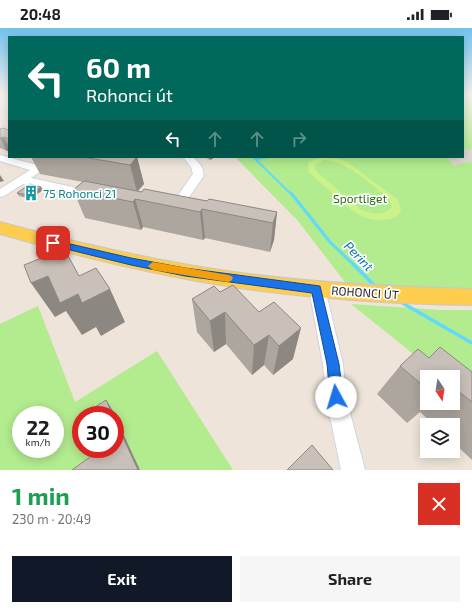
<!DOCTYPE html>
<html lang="en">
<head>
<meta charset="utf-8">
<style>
	body { margin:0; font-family:"Exo 2",sans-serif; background:#f6f6f6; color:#202124; height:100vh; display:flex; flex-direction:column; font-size:15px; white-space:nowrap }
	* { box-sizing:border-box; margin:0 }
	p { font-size:13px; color:#757577 }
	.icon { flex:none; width:22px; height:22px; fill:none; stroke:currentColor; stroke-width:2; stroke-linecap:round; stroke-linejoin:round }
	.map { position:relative; height:442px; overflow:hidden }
	.drawer { display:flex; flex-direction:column; background:#fff; flex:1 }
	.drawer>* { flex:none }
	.hud { position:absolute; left:8px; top:8px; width:456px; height:122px; border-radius:0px; box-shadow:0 2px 10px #0003; background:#00695c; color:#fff; overflow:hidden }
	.needle { width:26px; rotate:168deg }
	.fabs { position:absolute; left:420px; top:342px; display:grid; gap:8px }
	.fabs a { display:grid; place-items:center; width:40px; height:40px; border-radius:0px; background:#fff; box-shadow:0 2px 10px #0003; font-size:20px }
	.speed { position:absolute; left:12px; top:378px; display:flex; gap:8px; font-size:20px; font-weight:700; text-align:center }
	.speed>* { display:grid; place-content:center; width:52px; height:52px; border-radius:50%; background:#fff; box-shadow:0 2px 10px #0003; line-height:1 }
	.speed small { font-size:10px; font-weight:400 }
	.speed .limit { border:6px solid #d22; background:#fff; color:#111 }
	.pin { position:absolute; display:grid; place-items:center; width:34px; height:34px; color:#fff; margin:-17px; border-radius:8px; box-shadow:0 2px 6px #0006 }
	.me { position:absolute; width:44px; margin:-22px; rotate:354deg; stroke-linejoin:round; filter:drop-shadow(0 0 3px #0008) }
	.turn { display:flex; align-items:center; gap:14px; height:84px; padding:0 12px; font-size:18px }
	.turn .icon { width:52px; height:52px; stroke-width:2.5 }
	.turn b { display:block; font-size:28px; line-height:34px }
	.lanes { display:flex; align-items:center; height:38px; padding:0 12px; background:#0003; justify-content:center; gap:20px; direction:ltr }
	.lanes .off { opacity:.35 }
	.round { display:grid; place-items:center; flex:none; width:42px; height:42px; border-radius:0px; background:#f6f6f6 }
	.overview { display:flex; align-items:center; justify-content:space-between; height:68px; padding:0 12px }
	h1 { font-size:24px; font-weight:700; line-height:30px; color:#1e9e55 }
	.action { display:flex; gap:8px; margin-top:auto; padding:8px 12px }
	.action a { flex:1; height:46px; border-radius:0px; background:#111827; color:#fff; font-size:16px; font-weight:700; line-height:46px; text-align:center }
	.action a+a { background:#f6f6f6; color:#202124 }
	.status { display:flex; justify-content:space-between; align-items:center; height:28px; padding:0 20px; background:#fff; direction:ltr }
	.status svg { height:11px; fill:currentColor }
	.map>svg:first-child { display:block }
</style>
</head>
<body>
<div class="status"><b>20:48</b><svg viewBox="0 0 49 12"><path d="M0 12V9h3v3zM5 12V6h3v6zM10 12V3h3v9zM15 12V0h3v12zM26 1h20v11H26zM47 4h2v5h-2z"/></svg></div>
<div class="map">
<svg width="472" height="442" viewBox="0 0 472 442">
	<rect width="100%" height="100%" fill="#eee4d9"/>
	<!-- green -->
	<path fill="#b3eb8f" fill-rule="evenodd" d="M463,66H472V260L432,262L348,258L298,193L235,129H463Z
		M351,276L440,282H472V373L453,349H442Z
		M38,278L75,374L157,323L233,442H0V296ZM21,387H55V421H21ZM81,387H115V421H81Z"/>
	<!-- pitch -->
	<path fill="#cbf38a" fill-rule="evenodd" d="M322,129L339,131L347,134L397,171L401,180C400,187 396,190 389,191C365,196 350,181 334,167C326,159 317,152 309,144L308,137L309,134ZM324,132C348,133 370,156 388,170L391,175L392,179C383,189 371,186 360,181L317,144L315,140V137Z"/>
	<!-- plaza -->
	<path fill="#ddd8d1" d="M463,120L470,122L472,121V134L458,136L455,138L451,137L452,135L449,131L445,129H463Z"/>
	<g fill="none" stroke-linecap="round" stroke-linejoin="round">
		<!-- stream-far3 -->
		<path stroke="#60dafc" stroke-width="1.5" d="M463,66H472"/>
		<!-- stream-far2 -->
		<path stroke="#60dafc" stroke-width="2" d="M253,129L291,166
			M255,131L270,129"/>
		<!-- stream-far1 -->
		<path stroke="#60dafc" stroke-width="3" d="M291,165L330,214L354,237"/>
		<!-- stream -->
		<path stroke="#60dafc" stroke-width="3.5" d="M353,236L376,259
			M399,273L472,315"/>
		<!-- minor casing -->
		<g stroke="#cfd4e4" stroke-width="2">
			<path id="minor" d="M0,127L37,137L49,129H61L31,150L91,163L95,164L97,166L95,168L91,169L23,156L4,168L0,169V161L30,142L0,133Z
				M183,129H193C199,135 205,140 203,149L177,186H169L167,183L193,146L191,139Z
				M317,255L323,257L325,261L343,336L346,369L365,442H341L326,369L323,336L309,261L311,257Z"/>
		</g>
		<!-- major casing -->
		<g stroke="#c8c8c8" stroke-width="2">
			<path id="major" d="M0,194C77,215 155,233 234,244C313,255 392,259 472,261V277C392,276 312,271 233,259C154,247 77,228 0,206Z"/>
		</g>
		<!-- minor -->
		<use href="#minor" fill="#fff" fill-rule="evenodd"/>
		<!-- major -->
		<use href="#major" fill="#ffcd4d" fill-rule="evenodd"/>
	</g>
	<!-- wall -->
	<path fill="#ada69f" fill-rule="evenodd" d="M0,101L9,102V123H7L0,120Z
		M31,129H137L144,156L137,164L277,184L274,212L270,224L205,210L203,212L143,199L141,202L85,190L73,162L83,154L40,146Z
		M205,129H215L210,132Z
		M41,159L43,162L30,171L19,168L17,165Z
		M233,257L293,331L273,347L264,337L252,347L226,316L214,324L197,304L192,271L220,264Z
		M429,330L472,344V432L453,414V397H434L420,384L407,395L377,366L400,338ZM427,349H453V375H427Z"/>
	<!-- shaded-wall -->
	<path fill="#8d8782" d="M4,109L9,118V123H7L0,110Z
		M137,129L144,156L137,164L130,137Z
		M210,129H215L210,132Z
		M0,147L4,153L0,154Z
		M41,159L43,162L30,171L28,167Z
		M135,171L143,199L141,202L133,174Z
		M202,181L205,210L203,212L200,184Z
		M277,184L274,212L270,224L273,195Z
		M48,248L78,266L110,261L125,294L101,308L96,299L82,307L66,283L55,289L31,255Z
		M225,284L226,316L214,324L210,293Z
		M301,300L293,331L273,347L279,318Z
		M269,307L264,337L252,347L254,317Z
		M106,372L110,378L115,387H113Z
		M115,388L140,442H138L115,392Z"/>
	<!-- building -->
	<path fill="#c9c1b9" stroke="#8d8782" d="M3,100L9,102V111L4,109L0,110V101Z
		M83,129H137L130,137Z
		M84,153L142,164L144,161L207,173L209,171L277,184L273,195L202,181L200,184L135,171L133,174L73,162Z
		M30,156L41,159L28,167L17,165Z
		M67,226L79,248L96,240L110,261L82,275L78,266L60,275L48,248L31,255L24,237L49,227L52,232Z
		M233,257L259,284L274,274L301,300L279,318L269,307L254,317L225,284L210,293L192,271L214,258L220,264Z
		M440,319L472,344V374L453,359V349H427V361L400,338L418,321L429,330Z
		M106,372L113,387H83Z
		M115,392L138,442H72L97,424L96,421H115Z
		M312,417L333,442H287Z"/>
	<!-- sky -->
	<linearGradient id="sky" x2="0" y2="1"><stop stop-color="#71c3f0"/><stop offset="0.52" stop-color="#f7f3ee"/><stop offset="1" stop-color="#f7f3ee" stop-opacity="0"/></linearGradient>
	<rect width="472" height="128" fill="url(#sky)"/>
	<!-- route -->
	<path fill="#1a73e8" stroke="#114b97" d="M53,212L131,230L185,240L320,258L339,336L343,369L341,374L336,376L332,374L330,369L327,336L312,265L185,248L131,237L50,217L48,215Z"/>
	<!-- slow -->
	<path fill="#f59e0b" d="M153,234L228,247L231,248L233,250L231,253L228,254L153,242L148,238Z"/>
	<!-- icons -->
	<defs>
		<g id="building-bare" transform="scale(1.2)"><path d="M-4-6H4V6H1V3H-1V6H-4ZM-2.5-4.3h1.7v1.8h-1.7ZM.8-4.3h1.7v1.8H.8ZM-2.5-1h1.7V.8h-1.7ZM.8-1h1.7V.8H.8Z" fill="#0f9aa8" stroke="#fff" stroke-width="2.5" paint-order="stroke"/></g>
	</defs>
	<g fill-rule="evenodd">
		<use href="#building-bare" x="31" y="165"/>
	</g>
	<g text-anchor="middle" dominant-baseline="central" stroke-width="3.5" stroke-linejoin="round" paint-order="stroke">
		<!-- culture labels -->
		<g font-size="12" fill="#0d838f" stroke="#fff" text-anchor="start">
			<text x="43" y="165">75 Rohonci 21</text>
		</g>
		<!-- park labels -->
		<g font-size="12" fill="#296f11" stroke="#fff">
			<text x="360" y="170">Sportliget</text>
		</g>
		<!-- street labels -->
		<g font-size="12" fill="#2a2a2a" stroke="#fff">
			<text transform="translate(365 264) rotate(4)">ROHONCI ÚT</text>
		</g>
		<!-- water labels -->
		<g font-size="13" font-style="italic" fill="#0075a7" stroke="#fff">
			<text transform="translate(359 228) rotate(46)">Perint</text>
		</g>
	</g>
</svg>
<div class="fabs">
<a><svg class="needle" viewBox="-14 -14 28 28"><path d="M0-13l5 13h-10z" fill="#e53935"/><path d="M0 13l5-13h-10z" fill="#757577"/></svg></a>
<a><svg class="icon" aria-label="layers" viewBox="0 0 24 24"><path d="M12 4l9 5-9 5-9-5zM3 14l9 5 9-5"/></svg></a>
</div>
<div class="speed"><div>22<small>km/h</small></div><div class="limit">30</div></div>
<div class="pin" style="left:53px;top:215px;background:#d93025"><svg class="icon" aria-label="arrive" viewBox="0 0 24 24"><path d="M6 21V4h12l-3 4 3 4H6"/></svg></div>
<svg class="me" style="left:336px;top:369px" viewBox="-20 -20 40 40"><circle r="19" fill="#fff"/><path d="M0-13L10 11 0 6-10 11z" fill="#1a73e8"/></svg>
<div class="hud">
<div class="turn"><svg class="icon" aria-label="left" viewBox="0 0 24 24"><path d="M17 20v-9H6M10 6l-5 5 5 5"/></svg><div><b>60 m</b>Rohonci út</div></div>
<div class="lanes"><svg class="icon" aria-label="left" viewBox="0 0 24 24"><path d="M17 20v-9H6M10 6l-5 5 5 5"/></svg><svg class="icon off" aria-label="ahead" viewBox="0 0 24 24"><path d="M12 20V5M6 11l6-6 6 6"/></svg><svg class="icon off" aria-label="ahead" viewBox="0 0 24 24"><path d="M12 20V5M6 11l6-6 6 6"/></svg><svg class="icon off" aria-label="right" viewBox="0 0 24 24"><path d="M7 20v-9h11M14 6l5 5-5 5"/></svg></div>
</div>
</div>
<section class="drawer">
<div class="overview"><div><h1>1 min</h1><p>230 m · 20:49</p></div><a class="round" style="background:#d93025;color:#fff"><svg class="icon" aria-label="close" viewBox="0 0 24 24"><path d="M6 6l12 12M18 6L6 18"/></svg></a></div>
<div class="action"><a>Exit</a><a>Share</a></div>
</section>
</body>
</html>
